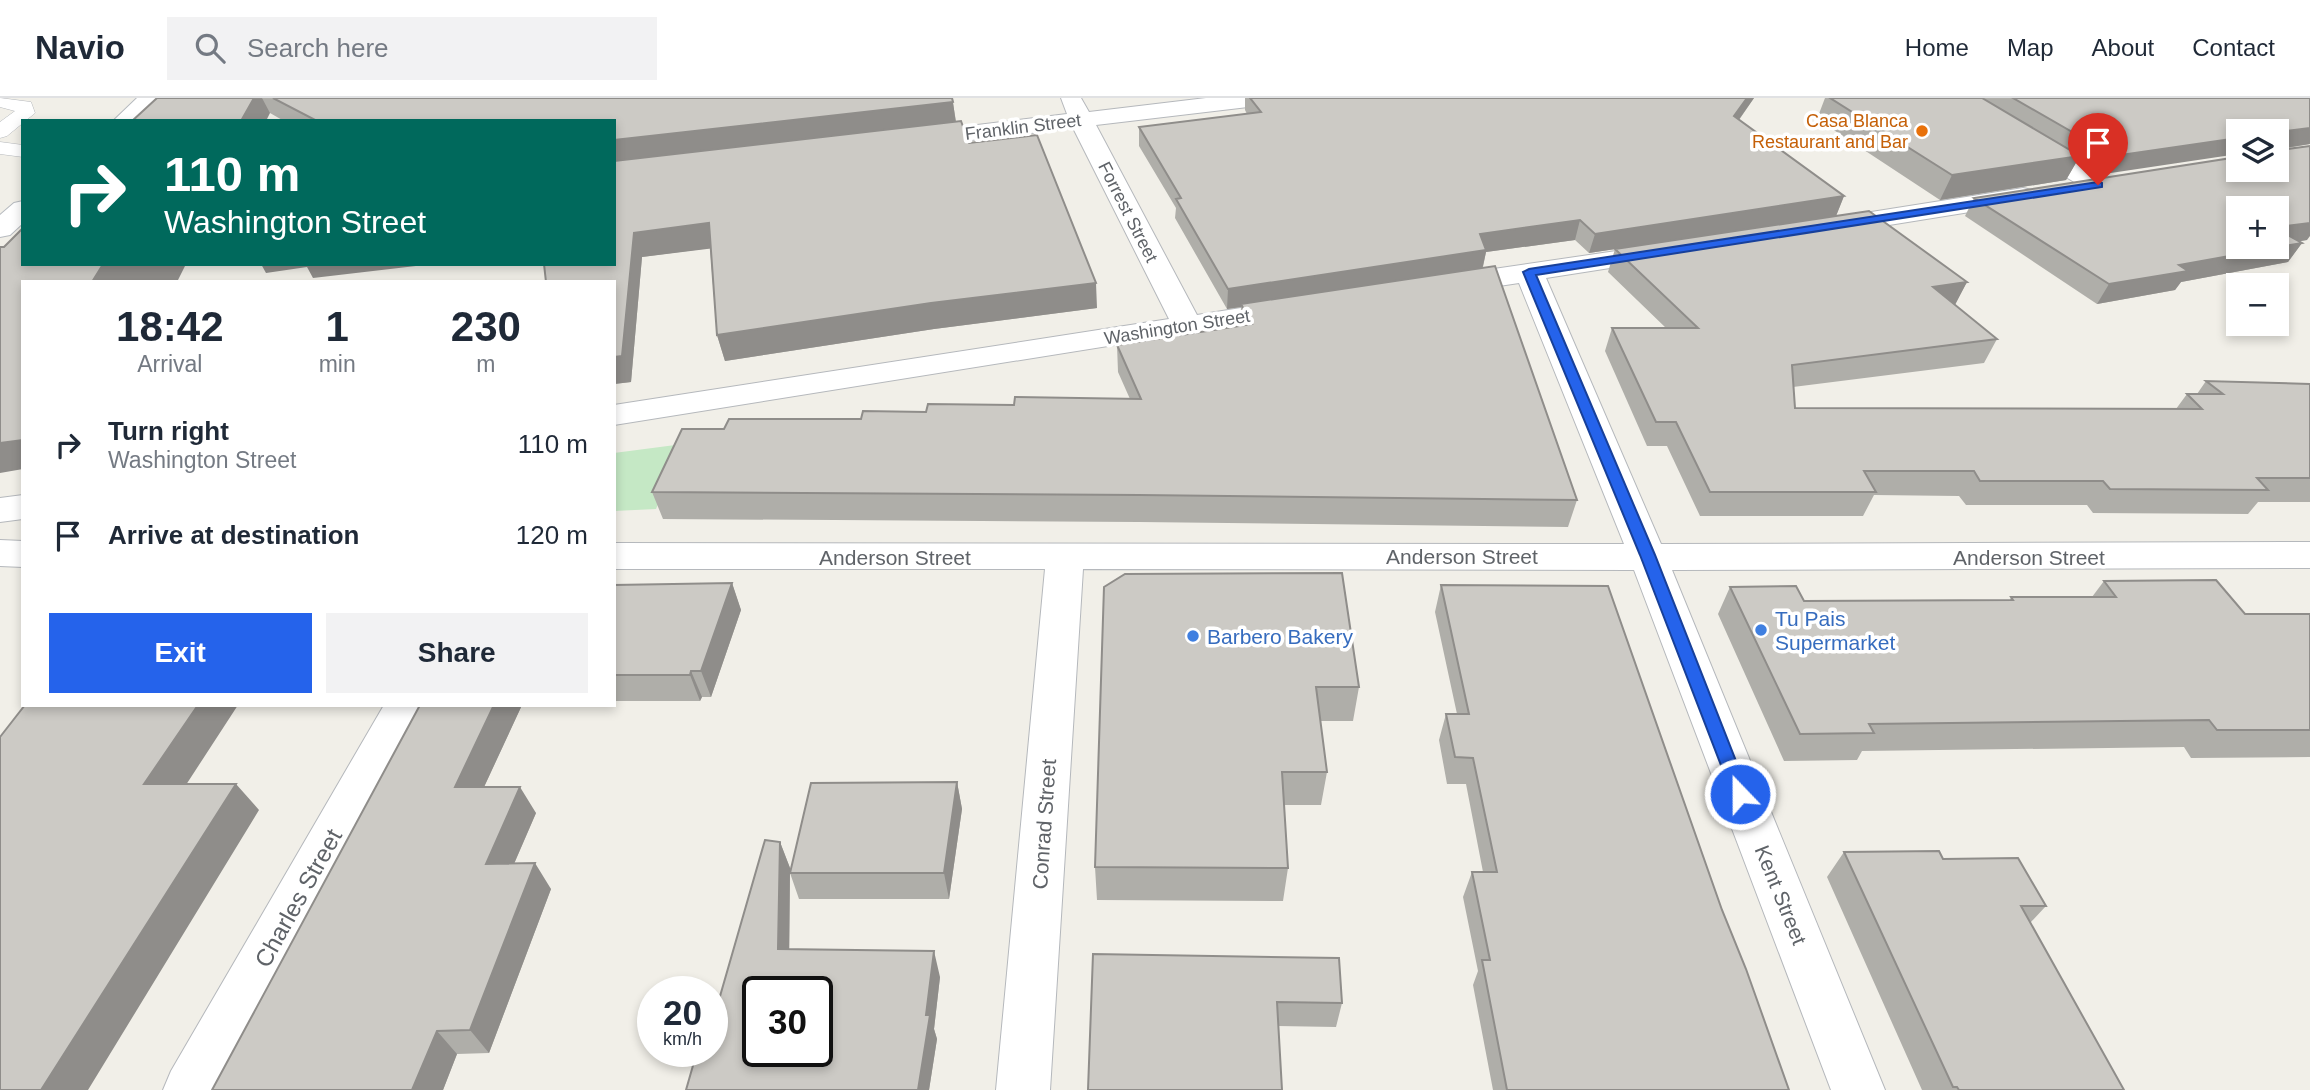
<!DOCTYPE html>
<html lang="en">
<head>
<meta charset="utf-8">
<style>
	body { margin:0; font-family:Arial,sans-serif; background:#f2f2f3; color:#1f2937; height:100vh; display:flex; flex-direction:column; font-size:26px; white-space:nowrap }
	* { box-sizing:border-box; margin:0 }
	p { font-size:23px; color:#747a83 }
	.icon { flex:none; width:38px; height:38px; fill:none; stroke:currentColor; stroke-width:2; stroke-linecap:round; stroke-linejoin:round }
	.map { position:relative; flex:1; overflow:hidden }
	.panel { position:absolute; left:21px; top:182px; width:595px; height:427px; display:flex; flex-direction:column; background:#fff; border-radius:0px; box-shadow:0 4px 10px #0003 }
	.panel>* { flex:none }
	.guide { position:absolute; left:21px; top:21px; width:595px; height:147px; border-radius:0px; box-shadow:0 4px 10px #0003; background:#00695c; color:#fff; overflow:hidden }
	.tools { position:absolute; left:2226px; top:21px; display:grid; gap:14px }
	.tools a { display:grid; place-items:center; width:63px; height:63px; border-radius:0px; background:#fff; box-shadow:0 4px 10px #0003; font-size:35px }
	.speed { position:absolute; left:637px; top:878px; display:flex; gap:14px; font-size:35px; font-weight:700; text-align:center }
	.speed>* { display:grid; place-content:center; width:91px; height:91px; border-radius:50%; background:#fff; box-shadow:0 4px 10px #0003; line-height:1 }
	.speed small { font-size:18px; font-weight:400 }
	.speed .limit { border:4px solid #111; border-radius:10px; background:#fff; color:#111 }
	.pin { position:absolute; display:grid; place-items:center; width:60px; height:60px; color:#fff; margin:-72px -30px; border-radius:50% 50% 50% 0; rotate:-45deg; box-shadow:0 0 7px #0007 }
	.pin .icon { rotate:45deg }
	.me { position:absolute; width:77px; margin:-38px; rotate:338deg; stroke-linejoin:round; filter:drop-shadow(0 0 5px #0008) }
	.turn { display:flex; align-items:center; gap:24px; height:147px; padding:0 28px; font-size:32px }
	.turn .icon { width:91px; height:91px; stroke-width:2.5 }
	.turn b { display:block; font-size:49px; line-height:60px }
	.eta { display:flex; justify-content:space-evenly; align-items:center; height:119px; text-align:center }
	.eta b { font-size:42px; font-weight:700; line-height:49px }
	.action { display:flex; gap:14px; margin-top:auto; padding:14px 28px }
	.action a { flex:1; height:80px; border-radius:0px; background:#2563eb; color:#fff; font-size:28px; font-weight:700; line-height:80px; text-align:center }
	.action a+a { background:#f2f2f3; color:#1f2937 }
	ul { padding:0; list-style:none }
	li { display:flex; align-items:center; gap:21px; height:91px; padding:0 28px }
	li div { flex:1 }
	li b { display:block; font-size:26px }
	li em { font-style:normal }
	header { display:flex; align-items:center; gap:42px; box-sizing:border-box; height:98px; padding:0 35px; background:#fff; border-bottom:2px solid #e0e1e3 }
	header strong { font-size:33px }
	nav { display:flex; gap:38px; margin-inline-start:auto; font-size:24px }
	.search { width:490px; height:63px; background:#f2f2f3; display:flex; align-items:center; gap:18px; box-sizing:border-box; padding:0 24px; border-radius:0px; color:#747a83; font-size:26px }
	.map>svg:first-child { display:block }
</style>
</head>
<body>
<header>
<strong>Navio</strong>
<div class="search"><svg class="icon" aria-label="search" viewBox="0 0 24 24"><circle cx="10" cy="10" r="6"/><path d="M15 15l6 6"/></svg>Search here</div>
<nav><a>Home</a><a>Map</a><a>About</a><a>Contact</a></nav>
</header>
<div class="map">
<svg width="2310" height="992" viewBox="0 0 2310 992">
	<rect width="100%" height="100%" fill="#f1efe8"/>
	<!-- green -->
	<path fill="#c5e8c5" d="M683,346L656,411L614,413V355Z"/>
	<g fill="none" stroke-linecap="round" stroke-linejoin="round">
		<!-- service casing -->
		<g stroke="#b5b8bc" stroke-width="1">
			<path id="service" d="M0,0L31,4L35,15L7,38L0,40V24L15,13L0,9Z
				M0,44L23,47V59L0,56Z"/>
		</g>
		<!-- minor casing -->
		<g stroke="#b5b8bc" stroke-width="2">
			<path id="minor" d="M1061,0H1081L1089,14L1206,0H1277L1273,5L1265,7L1096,27L1197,217L1290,202L1301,205L1305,211L1301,217L614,327V307L1169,221L1073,30L912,49L903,47L900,42L903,37L912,35L1067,16Z
				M1940,0H1969L2107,81L2111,87L2107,93L2098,95L2089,93L1944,5Z
				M2023,90L2032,92L2036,98L2032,104L1827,137L1817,135L1813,129L1817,123L1827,121Z
				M1664,146L1674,148L1678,154L1674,160L1546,180L1661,446L2310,444V470L1672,472L1885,992H1831L1634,472L1083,471L1050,992H996L1045,471H614V445L1624,446L1519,185L1446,196L1436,193L1431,187L1436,181L1446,178Z
				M23,397V421L0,424V400Z
				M0,442L23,443V469L0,468Z
				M384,607H427L219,992H163L171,973Z"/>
		</g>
		<!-- secondary casing -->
		<g stroke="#b6babf" stroke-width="2">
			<path id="secondary" d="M137,0H163L139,23H113Z
				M23,103V125L10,137L0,139V117L14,105Z"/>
		</g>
		<!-- service -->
		<use href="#service" fill="#fff" fill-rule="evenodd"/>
		<!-- minor -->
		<use href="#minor" fill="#fff" fill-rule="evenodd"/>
		<!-- secondary -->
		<use href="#secondary" fill="#fff" fill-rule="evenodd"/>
	</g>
	<!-- wall -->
	<path fill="#afaea9" d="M157,0H952L956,23L969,45L1097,210L934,231L725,263L717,237L710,150L642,159L631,284L614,286V23H284L270,15Z
		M1245,0H1754L1739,22L1844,98L1836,118L1967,184L1954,207L1997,241L1984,265L1793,289L1795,310L2176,311L2187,296H2197L2206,283L2310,286V404H2258L2248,416L2093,415L2087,407H1966L1959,398L1874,397L1863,418H1700L1667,348H1647L1605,253L1612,230H1666L1608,174L1615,151L1589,155L1575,142L1486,154L1483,169L1577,402L1568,429L1139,424L663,421L652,394L724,331L861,321L926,314L1014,307L1130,301L1118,274L1117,247L1240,228L1241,209L1227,211L1175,120L1176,110L1139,48V29L1247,16L1245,12Z
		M1825,0H2310V46L2287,50L2307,142L2299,143L2302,145L2288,164L2181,184L2175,192L2097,206L1965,118L1974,100L2277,72V33H2238L2104,76L2078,61L2066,82L1940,102L1817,21Z
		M2104,483L2245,516H2310V659L2191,660L2184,649L1862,653L1857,662L1784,663L1718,516L1730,489L1804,503L2010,502L2011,499H2092Z
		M732,485L741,512L711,599H702L700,603H614V487Z
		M1441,487L1722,812L1789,992H1493L1473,887L1478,873L1463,799L1472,774H1483L1466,686H1447L1439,642L1446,616H1457L1435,514Z
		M1104,489L1359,589L1353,623H1320L1327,674L1321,707H1284L1288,770L1283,803L1097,802L1095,769Z
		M420,607H522L484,689L536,715L514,766L551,791L489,955L457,956L443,992H212Z
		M957,684L962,711L949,801H799L790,775L789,851L940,879L934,931L937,941L929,992H686L703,958L780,744L790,770V775Z
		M1844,754L1943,761L2046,808L2030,825L2124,992H1922L1827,779Z
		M1093,856L1342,905L1336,929L1278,928Z"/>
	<!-- shaded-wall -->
	<path fill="#8f8d8a" d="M254,0H262L270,15L266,23H241Z
		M1747,0H1754L1728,37L1734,18Z
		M953,4L956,26L614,66V42Z
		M2310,30V46L2277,51L2287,33Z
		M2238,40V56L2104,76L2114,58Z
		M2080,58L2066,82L1940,102L1952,77Z
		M1844,98L1836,118L1589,155L1595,136Z
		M1580,122L1575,142L1486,154L1482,172L1241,206V209L1227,211L1228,191L1480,136Z
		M2310,123V138L2307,142L2277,147V129Z
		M709,125L715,150L642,159L631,284L614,286V259L634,135Z
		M2302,145L2288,164L2181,184L2175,192L2097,206L2109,186L2179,167Z
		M113,166H186L177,184H92L102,168Z
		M261,166H433L313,180L307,169L266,175Z
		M1967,184L1955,207L1921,212L1933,189Z
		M1096,185L1097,210L934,231L725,263L717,237L931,205Z
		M23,342V371L0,375V345Z
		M732,485L741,512L711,599L701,573Z
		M691,573L702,599L700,603L690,577Z
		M198,607H238L169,713L144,686Z
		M494,607H522L472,715L455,689Z
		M957,684L962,711L949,801L944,775Z
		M236,686L259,712L88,992H41Z
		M520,689L536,715L503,791L486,766Z
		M780,744L790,770L789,876L778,851Z
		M535,765L551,791L489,955L470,932Z
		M934,853L940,879L934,931L937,941L929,992H918L926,917Z
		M437,933L457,956L443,992H412Z"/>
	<!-- building -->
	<path fill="#cccac5" stroke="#8f8d8a" stroke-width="2" fill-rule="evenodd" d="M157,0H254L241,23H132Z
		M273,0H952L953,4L614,42V23H317Z
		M1250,0H1747L1734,18L1844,98L1595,136L1580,122L1480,136L1486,152L1228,191L1176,101L1181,100L1139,29L1261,14Z
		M1830,0H1982L2080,58L1952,77Z
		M2013,0H2310V30L2287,33V51L2310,48V125L2277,129V110H2238V149H2277V131L2302,145L2179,167L2188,173L2109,186L1974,100L2238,59V72H2277V33H2238V40L2114,58Z
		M961,23L969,45L1037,37L1096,185L931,205L717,237L709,125L634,135L622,258L614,259V184H546L544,166H614V63Z
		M1869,113L1967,184L1933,189L1997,241L1792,267L1795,310L2202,311L2187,296H2223L2206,283L2310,286V380H2257L2268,392L2110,391L2103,383H1980L1974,373H1864L1876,394H1710L1676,324H1656L1612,230H1698L1615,151Z
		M23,130V166H113L102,168L92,184H23V342L0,345V149H4Z
		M1495,168L1577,402L1139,397L652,394L682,331H724L729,321H861L863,313L926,314L928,306L1014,307L1015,299L1141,301L1117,247L1252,226L1241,206Z
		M1342,475L1359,589H1316L1327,674H1282L1288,770L1095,769L1104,489L1125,476Z
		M2216,482L2245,516H2310V632H2217L2209,622L1869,626L1874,635L1800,636L1730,489L1796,488L1804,503L2013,502L2011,499H2116L2104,483Z
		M732,485L701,573H691L690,577H614V487Z
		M1441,487L1608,488L1722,812L1746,871L1789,992H1507L1482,862H1490L1472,774H1497L1473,660L1455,659L1446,616H1469Z
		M25,607H198L144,686H236L41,992H0V639Z
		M420,607H494L455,689H520L486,766L535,765L470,932L437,933L412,992H212Z
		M957,684L944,775H790L811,685Z
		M765,742L780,744L778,851L934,853L926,917H930L918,992H686L696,957L703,958L704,954H712V926ZM758,894H817V954H758Z
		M1939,753L1943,761L2018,760L2046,808H2021L2124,992H1959L1957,989H1953L1844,754Z
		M1093,856L1339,860L1342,905L1277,904L1282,992H1088Z"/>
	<!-- route -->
	<path fill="#2563eb" stroke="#184099" stroke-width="2" d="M2098,84L2102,85V89L1536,177L1655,457L1749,696L1747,701L1740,703L1734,701L1640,457L1523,174L1529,171Z"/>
	<!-- markers -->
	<circle fill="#e8710a" stroke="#fff" stroke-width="2.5" cx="1922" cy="33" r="7"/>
	<g fill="#3f7fe0" stroke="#fff" stroke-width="2.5">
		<circle cx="1761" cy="532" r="7"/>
		<circle cx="1193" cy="538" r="7"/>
	</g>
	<g text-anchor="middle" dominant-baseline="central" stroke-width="7" stroke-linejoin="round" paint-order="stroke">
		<!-- far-food labels -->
		<g font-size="18" fill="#c56008" stroke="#fff" text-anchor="end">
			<text x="1908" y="23">Casa Blanca<tspan x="1908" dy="21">Restaurant and Bar</tspan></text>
		</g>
		<!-- far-street labels -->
		<g font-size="18" fill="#5f6368" stroke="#fff">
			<text transform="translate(1023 29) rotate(-7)">Franklin Street</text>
			<text transform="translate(1128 114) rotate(63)">Forrest Street</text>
			<text transform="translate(1177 229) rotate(-9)">Washington Street</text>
		</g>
		<!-- street labels -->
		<g font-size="21" fill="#5f6368" stroke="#fff">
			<text x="1462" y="458">Anderson Street</text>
			<text x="895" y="459">Anderson Street</text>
			<text x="2029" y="459">Anderson Street</text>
			<text transform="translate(1044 726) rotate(-86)">Conrad Street</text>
			<text transform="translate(1781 797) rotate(68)">Kent Street</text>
		</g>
		<!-- shop labels -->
		<g font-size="21" fill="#366cbe" stroke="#fff" text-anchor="start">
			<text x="1775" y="520">Tu Pais<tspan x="1775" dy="24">Supermarket</tspan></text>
			<text x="1207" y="538">Barbero Bakery</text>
		</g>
		<!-- near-street labels -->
		<g font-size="24" fill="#5f6368" stroke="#fff">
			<text transform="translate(298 800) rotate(-61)">Charles Street</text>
		</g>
	</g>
</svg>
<div class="tools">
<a><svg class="icon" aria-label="layers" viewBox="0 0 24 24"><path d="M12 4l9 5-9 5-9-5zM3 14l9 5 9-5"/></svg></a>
<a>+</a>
<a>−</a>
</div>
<div class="speed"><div>20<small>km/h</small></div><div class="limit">30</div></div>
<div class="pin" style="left:2098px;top:87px;background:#d93025"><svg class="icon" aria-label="arrive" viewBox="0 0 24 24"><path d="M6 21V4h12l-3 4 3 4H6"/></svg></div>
<svg class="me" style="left:1740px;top:696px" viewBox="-20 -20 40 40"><circle r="17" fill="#2563eb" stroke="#fff" stroke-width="3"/><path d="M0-11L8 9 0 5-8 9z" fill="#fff"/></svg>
<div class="guide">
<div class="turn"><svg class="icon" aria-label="right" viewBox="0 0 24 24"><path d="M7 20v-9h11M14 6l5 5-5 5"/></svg><div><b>110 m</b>Washington Street</div></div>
</div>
<section class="panel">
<div class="eta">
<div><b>18:42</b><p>Arrival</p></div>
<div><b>1</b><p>min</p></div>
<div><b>230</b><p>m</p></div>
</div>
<ul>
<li><svg class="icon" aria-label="right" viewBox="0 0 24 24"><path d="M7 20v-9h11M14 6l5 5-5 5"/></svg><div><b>Turn right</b><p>Washington Street</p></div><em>110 m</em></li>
<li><svg class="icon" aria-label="arrive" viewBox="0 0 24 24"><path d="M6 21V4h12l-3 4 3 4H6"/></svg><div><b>Arrive at destination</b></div><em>120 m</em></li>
</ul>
<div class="action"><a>Exit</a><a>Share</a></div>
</section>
</div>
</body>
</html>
